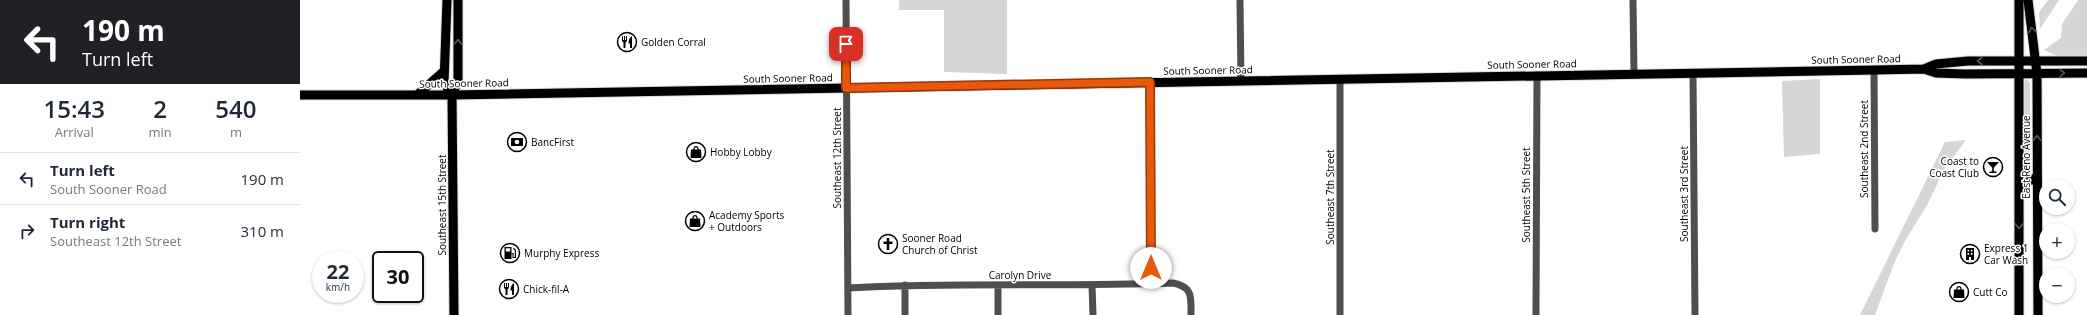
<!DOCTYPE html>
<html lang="en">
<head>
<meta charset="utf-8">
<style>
	body { margin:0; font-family:"Open Sans",sans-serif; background:#f6f6f7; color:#1f2937; height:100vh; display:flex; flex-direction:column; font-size:15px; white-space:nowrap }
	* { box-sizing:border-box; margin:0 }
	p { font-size:13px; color:#747a83 }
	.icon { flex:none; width:22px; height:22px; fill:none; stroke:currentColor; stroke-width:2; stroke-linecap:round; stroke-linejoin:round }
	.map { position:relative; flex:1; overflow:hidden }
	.sheet { display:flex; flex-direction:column; background:#fff; width:300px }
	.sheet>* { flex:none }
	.hud { background:#202124; color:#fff; overflow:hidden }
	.tools { position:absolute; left:1739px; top:179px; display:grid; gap:8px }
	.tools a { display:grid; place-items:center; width:36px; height:36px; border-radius:50%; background:#fff; box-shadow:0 1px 3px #0004; font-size:20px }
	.speed { position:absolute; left:12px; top:251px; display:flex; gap:8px; font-size:20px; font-weight:700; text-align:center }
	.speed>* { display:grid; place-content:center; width:52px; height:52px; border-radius:50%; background:#fff; box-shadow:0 1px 3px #0004; line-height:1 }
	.speed small { font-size:10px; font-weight:400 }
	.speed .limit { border:2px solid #111; border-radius:6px; background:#fff; color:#111 }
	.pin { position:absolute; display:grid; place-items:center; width:34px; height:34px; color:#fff; margin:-17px; border-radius:8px; box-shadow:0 2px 6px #0006 }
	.me { position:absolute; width:44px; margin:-22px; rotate:0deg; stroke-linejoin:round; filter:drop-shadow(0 0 3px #0008) }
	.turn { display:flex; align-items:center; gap:14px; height:84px; padding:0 16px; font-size:18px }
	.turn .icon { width:52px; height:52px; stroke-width:2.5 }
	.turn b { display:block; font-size:28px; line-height:34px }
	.eta { display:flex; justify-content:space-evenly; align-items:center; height:68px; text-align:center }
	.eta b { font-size:24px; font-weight:600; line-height:28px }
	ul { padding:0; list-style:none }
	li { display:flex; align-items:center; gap:12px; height:52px; padding:0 16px; border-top:1px solid #e0e1e3 }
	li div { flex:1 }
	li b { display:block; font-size:15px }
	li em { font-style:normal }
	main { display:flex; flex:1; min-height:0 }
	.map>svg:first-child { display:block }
</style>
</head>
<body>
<main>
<section class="sheet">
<div class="hud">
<div class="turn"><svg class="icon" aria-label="left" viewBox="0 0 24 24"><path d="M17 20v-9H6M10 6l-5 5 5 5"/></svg><div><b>190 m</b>Turn left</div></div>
</div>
<div class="eta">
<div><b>15:43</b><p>Arrival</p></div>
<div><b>2</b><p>min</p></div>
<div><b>540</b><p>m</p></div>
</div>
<ul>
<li><svg class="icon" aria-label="left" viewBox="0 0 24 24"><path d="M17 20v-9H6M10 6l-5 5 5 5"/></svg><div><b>Turn left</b><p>South Sooner Road</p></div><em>190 m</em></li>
<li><svg class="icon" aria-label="right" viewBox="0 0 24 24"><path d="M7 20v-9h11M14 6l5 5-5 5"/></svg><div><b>Turn right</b><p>Southeast 12th Street</p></div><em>310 m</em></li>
</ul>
</section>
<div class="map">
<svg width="1787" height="315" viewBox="0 0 1787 315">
	<rect width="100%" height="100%" fill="#fff"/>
	<!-- green -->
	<path fill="#d6d6d6" d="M599,0H707V74L644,72V10H599Z
		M1748,0H1759L1740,29L1739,12Z
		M1778,0H1787V56H1757L1744,50L1761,38L1762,24Z
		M1726,78L1730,83V175C1724,167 1720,86 1726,78Z
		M1520,79V154L1484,157L1482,81Z
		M1666,140L1645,168L1627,205L1605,241L1595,261L1575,315H1560L1645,142Z"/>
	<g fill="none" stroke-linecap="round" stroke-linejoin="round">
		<!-- major casing -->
		<g stroke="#dbdbdb" stroke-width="11">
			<path id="major" d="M147,0L144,83L152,95
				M1719,0V315
				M1728,0L1737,74L1738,315
				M1624,69L1636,64L1668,61H1787
				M0,95H152L1574,70L1624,69L1636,73L1665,74L1787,73
				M117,95L144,71
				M1719,187L1737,177
				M154,315L152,95L158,81V0"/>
		</g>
		<!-- minor -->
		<path stroke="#4f4f4f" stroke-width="7" d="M546,0L548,315
			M940,0L941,81
			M1333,0L1334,74
			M1574,70L1575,229
			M1393,73L1395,315
			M1040,79V315
			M850,82L851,283
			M698,285V315
			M792,285L793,315
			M548,288C656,282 765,287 873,283C893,287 891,297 891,315
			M605,315V285
			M1236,315L1237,75"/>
		<!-- major -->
		<use href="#major" stroke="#000" stroke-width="9"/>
	</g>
	<!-- one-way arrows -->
	<defs><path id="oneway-chevron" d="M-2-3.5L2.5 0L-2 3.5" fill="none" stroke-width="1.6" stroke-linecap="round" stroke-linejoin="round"/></defs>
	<g stroke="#595959">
		<use href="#oneway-chevron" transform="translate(1732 30) rotate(-99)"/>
		<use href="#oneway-chevron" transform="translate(158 42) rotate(-89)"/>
		<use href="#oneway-chevron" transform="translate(1680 61) rotate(180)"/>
		<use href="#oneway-chevron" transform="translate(1762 73) rotate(-1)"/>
		<use href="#oneway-chevron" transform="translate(1737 138) rotate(-90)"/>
		<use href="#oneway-chevron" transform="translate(1719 226) rotate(90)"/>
	</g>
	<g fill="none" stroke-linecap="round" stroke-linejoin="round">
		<!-- route casing -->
		<g stroke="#983908" stroke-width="10">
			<path id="route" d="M546,44V88L850,82L851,268"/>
		</g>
		<!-- route -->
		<use href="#route" stroke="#ea580c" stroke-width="7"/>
	</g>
	<!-- icons -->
	<defs>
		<g id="restaurant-ring" transform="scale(1)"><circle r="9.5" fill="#fff" stroke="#000" stroke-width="1.5"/><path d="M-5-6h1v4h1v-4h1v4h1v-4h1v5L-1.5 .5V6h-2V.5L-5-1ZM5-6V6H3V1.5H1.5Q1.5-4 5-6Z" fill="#000"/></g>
		<g id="bank-ring" transform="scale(1)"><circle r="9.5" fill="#fff" stroke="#000" stroke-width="1.5"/><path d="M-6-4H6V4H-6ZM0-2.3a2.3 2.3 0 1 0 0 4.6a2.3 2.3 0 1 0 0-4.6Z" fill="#000"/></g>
		<g id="shop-ring" transform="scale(1)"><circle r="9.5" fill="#fff" stroke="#000" stroke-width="1.5"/><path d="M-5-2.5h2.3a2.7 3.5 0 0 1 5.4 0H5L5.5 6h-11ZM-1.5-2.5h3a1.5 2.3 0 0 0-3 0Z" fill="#000"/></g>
		<g id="bar-ring" transform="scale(1)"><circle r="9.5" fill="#fff" stroke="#000" stroke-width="1.5"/><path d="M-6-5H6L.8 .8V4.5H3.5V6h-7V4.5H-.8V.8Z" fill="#000"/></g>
		<g id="church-ring" transform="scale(1)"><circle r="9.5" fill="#fff" stroke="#000" stroke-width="1.5"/><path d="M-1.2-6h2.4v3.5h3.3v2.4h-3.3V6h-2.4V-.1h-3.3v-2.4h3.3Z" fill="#000"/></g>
		<g id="fuel-ring" transform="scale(1)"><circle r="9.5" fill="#fff" stroke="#000" stroke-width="1.5"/><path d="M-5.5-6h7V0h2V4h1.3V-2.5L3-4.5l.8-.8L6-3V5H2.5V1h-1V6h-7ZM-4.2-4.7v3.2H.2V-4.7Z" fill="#000"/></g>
		<g id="building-ring" transform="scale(1)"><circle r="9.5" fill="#fff" stroke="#000" stroke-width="1.5"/><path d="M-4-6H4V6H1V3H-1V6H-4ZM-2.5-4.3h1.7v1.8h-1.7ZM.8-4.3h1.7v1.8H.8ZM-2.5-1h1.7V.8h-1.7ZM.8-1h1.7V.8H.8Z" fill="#000"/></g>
	</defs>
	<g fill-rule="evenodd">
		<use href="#restaurant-ring" x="327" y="42"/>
		<use href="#bank-ring" x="217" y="142"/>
		<use href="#shop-ring" x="396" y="152"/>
		<use href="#bar-ring" x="1693" y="167"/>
		<use href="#shop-ring" x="395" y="221"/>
		<use href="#church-ring" x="588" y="244"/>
		<use href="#fuel-ring" x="210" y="253"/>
		<use href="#building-ring" x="1670" y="254"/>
		<use href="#restaurant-ring" x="209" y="289"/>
		<use href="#shop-ring" x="1659" y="292"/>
	</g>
	<g text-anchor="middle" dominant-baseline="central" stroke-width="3" stroke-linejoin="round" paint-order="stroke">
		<!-- poi labels -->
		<g font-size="10" fill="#000" stroke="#fff" text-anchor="start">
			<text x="341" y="42">Golden Corral</text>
			<text x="231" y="142">BancFirst</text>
			<text x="410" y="152">Hobby Lobby</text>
			<text x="1679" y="161" text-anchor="end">Coast to<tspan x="1679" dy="12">Coast Club</tspan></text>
			<text x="409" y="215">Academy Sports<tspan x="409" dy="12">+ Outdoors</tspan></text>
			<text x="602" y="238">Sooner Road<tspan x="602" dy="12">Church of Christ</tspan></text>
			<text x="1684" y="248">Express 1<tspan x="1684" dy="12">Car Wash</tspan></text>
			<text x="224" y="253">Murphy Express</text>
			<text x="223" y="289">Chick-fil-A</text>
			<text x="1673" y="292">Cutt Co</text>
		</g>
		<!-- street labels -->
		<g font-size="10" fill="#000" stroke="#fff">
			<text transform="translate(1556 59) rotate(-1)">South Sooner Road</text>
			<text transform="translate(1232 64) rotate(-1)">South Sooner Road</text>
			<text transform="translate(908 70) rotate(-1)">South Sooner Road</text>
			<text transform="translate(488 78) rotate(-1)">South Sooner Road</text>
			<text transform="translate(164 83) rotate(-1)">South Sooner Road</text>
			<text transform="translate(1564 149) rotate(-90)">Southeast 2nd Street</text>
			<text transform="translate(1726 157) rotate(-90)">East Reno Avenue</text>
			<text transform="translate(537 158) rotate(-90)">Southeast 12th Street</text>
			<text transform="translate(1384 194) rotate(-90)">Southeast 3rd Street</text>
			<text transform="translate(1226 195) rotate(-90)">Southeast 5th Street</text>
			<text transform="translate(1030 197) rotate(-90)">Southeast 7th Street</text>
			<text transform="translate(142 205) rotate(-90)">Southeast 15th Street</text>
			<text x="720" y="275">Carolyn Drive</text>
		</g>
	</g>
</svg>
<div class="tools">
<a><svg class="icon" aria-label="search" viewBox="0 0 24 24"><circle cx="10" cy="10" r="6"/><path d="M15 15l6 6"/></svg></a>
<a>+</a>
<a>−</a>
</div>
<div class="speed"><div>22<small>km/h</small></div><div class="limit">30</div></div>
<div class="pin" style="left:546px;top:44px;background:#d93025"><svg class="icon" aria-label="arrive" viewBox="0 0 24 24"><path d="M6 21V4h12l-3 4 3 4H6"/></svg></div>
<svg class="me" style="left:851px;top:268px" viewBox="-20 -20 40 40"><circle r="19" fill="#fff"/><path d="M0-13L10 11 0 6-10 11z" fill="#ea580c"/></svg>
</div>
</main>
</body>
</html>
